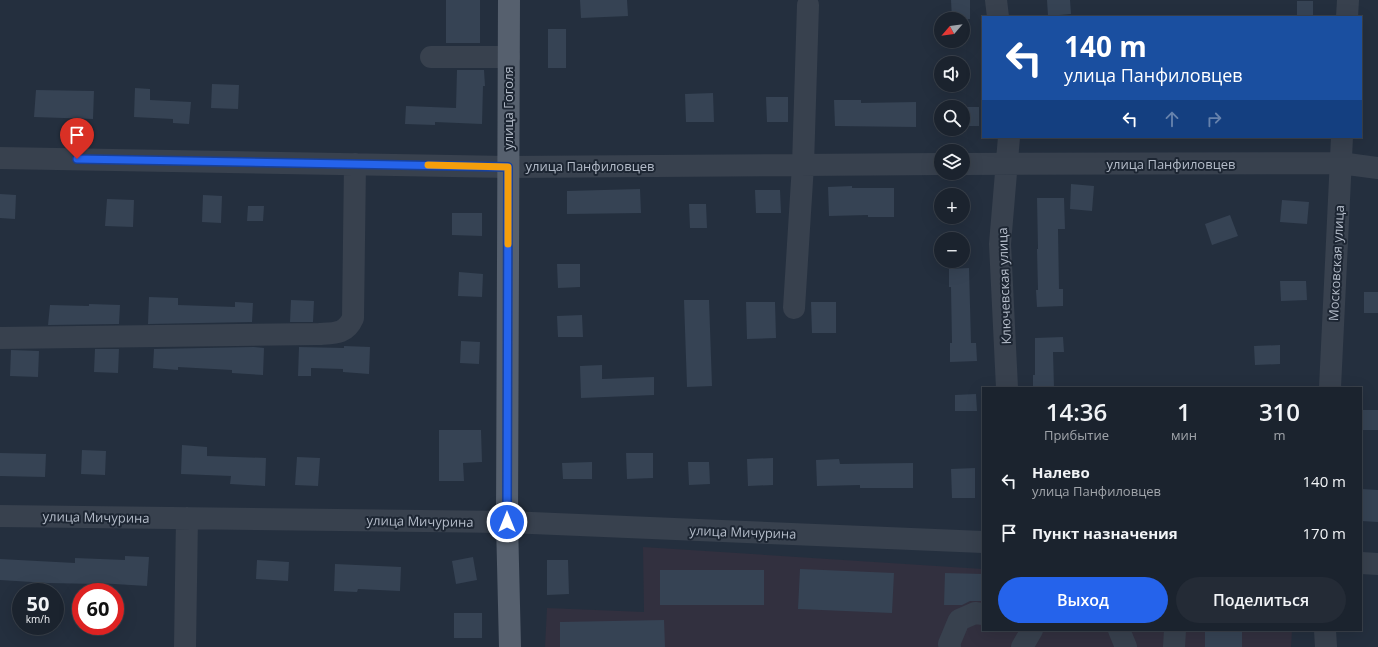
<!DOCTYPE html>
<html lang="ru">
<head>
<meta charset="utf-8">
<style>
	body { margin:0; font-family:"Open Sans",sans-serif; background:#242b36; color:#f1f3f6; height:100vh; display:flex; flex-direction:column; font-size:15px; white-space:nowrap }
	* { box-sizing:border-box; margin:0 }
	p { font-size:13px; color:#a0a4aa }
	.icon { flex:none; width:22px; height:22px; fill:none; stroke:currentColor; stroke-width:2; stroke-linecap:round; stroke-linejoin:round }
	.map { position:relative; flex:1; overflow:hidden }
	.panel { position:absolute; left:982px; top:387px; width:380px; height:244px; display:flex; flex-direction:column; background:#1b232e; border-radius:0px; box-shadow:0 4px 16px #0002,0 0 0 1px #39404a }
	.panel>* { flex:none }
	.guide { position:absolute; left:982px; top:16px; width:380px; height:122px; border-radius:0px; box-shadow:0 4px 16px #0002,0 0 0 1px #39404a; background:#1a4fa0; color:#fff; overflow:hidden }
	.needle { width:26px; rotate:242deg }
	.buttons { position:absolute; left:934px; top:12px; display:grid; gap:8px }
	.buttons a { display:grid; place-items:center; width:36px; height:36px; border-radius:50%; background:#1b232e; box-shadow:0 4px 16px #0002,0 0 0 1px #39404a; font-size:20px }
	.speed { position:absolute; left:12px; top:583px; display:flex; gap:8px; font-size:20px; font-weight:700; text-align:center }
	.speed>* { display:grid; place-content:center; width:52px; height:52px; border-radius:50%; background:#1b232e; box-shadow:0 4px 16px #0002,0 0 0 1px #39404a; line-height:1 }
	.speed small { font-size:10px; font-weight:400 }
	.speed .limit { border:6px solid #d22; background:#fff; color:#111 }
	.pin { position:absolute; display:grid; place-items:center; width:34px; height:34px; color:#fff; margin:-41px -17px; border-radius:50% 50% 50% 0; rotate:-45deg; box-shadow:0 0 4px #0007 }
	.pin .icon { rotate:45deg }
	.me { position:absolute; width:44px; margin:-22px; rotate:0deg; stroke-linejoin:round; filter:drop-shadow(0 0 3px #0008) }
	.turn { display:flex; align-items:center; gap:14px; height:84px; padding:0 16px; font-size:18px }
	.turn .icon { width:52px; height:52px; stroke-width:2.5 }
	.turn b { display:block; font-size:28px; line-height:34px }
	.lanes { display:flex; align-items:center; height:38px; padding:0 16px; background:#0003; justify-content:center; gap:20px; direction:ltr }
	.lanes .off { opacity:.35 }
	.eta { display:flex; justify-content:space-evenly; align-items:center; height:68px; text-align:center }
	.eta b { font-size:24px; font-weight:600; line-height:28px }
	.action { display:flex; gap:8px; margin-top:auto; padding:8px 16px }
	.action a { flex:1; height:46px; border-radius:24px; background:#2563eb; color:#fff; font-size:16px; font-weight:600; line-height:46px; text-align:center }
	.action a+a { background:#242b36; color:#f1f3f6 }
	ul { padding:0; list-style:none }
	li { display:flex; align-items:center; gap:12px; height:52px; padding:0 16px }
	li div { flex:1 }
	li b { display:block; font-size:15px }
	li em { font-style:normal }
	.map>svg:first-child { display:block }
</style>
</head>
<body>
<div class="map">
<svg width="1378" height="647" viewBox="0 0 1378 647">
	<rect width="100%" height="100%" fill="#242f3e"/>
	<!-- medical -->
	<path fill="#32303f" d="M643,547L983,569V630H1292L1291,647H545L547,608L644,612Z"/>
	<!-- building -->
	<path fill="#364354" d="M446,0H480V43H446Z
		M580,0H627L628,16L581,18Z
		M951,0H970V19H952Z
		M1047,0H1070L1071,14L1048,16Z
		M1297,1H1313V17H1297Z
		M548,29H566V68H548Z
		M457,70H484L485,86H483L482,124L435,122V125L405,124L406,106L456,108Z
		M212,84L239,85L238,109L211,108Z
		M135,88L150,89V100L191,102L189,124L173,123V119L134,117Z
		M36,90L94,91L93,119L34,117Z
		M713,93L714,122H686L685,94Z
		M766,97H788V122H767Z
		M834,100H861V103L916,102V127L835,126Z
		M963,107H979V126H963Z
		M1071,184L1094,186L1092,211L1070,209Z
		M852,186V188H894V217H868V215L829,216L828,187Z
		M640,189L641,213L567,214V191Z
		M755,190H780L781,213H756Z
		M0,194L16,195L15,219L0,218Z
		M203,195L222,196L221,223L202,222Z
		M1037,198H1064L1065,229H1058L1059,289H1063V306L1037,307L1036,290H1038L1037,249H1038Z
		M107,199L134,200L133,227L105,226Z
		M1282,200L1309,202L1307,224L1280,222Z
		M689,204H706L707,228H690Z
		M248,206H264L263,221H247Z
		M452,213H482V236L452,235Z
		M1230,215L1238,236L1212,245L1205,224Z
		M557,264H580V287L558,288Z
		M969,268L971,343H976L977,361L950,362V343H952L951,287H949V269Z
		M459,272L483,274L482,297L458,296Z
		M1280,281H1306L1307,300L1281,301Z
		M1364,292H1378V313H1364Z
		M149,297L178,298V305L235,307V302L253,303L252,322L148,324Z
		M291,300L314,301L313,322H290Z
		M684,300H709L712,386L687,387Z
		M746,302H775L776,338L747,339Z
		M811,302H836V333H812Z
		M89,304L120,305L119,324L48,325L50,305L89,306Z
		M582,315L583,337H558L557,316Z
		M1063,337L1064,352H1053L1054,388H1033V375H1035V338Z
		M461,341L480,342L479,364L460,363Z
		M1280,345V364L1255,365L1254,346Z
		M344,346L370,347L369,374L343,372V369L311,368V376H298L299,347L344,348Z
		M254,347L264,348L263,375L232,373V370L178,367V370L153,368L154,349Z
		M95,349H119L118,373L94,372Z
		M11,350L39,351L38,377L10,376Z
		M602,365V379L654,377V395L581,398L580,366Z
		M976,394L977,411H955V395Z
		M1361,410H1378V430H1361Z
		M439,430H481L482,462L463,463L464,481H439Z
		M182,445L207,447V456L266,458L265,486L230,484L231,476L181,474Z
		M82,450L106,451L105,475L81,474Z
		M0,453L46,454L45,477L0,476Z
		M626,453H653V478L627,479Z
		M297,457L320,458L318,486L295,485Z
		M773,458V485L748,486L747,459Z
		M839,459L840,464L913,463V488H860V485L817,486L816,460Z
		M592,462V479H563L562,463Z
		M688,462H709L710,484L689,485Z
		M975,468V498H952L951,469Z
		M1361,489L1378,490V522L1361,521Z
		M125,556L149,557L147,586L98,583V584L48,583L0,580V559L75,563V558L125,560Z
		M473,557L477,580L456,584L452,561Z
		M257,560L289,562L288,581L256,579Z
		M547,560H568L569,594L547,595Z
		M335,564L401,567L400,591L358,589L357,592L334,591Z
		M800,569L894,573L892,613L798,609Z
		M660,570H764V605H660Z
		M945,573L983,574V601H970L962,605H944Z
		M454,613H482V638H454Z
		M664,620L665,647H560V622Z
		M1205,630H1242V647H1205Z"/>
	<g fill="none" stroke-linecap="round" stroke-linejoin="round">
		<!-- minor -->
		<path stroke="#38414e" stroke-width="22" d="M996,0L998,17
			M1347,17L1348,0
			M431,57H509
			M0,158L508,167L941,164
			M963,164L1340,163L1378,168
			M794,308L803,165L808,5
			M0,338L319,334C335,333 346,334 353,318L355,164
			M1007,388L1000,244L1009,137
			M1330,388L1342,137
			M0,516L507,522L983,542
			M1361,563L1378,564
			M1119,630L1126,647
			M1325,630L1326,647
			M185,647L187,518
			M950,647L949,644L959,620L975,613L983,614
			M1022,647L1032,630
			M1174,647L1175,630"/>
		<!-- major -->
		<path stroke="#56606e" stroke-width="22" d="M509,0L507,522L510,647"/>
	</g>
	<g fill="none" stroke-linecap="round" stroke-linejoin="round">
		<!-- route casing -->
		<g stroke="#184099" stroke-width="10">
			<path id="route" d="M77,159L508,167L507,522"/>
		</g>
		<!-- route -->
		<use href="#route" stroke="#2563eb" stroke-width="7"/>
		<!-- slow -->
		<path stroke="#f59e0b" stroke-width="7" d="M428,165L508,167V244"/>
	</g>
	<g text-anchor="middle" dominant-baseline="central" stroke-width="4" stroke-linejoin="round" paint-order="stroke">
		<!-- street labels -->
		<g font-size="13" fill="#b4bcc9" stroke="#1d2633">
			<text transform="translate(508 108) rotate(-90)">улица Гоголя</text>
			<text x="1171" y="164">улица Панфиловцев</text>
			<text x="590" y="166">улица Панфиловцев</text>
			<text transform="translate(1336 263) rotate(-87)">Московская улица</text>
			<text transform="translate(1004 286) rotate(-92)">Ключевская улица</text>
			<text transform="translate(96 517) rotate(1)">улица Мичурина</text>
			<text transform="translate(420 521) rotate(1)">улица Мичурина</text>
			<text transform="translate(743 532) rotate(2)">улица Мичурина</text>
		</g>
	</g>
</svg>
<div class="buttons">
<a><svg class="needle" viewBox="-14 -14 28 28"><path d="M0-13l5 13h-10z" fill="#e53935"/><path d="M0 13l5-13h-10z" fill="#a0a4aa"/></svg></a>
<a><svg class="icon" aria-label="sound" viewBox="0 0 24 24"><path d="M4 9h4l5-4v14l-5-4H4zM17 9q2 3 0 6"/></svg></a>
<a><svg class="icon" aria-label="search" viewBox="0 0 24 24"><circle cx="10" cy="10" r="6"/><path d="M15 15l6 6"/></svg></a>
<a><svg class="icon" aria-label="layers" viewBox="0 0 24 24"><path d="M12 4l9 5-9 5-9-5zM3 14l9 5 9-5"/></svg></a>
<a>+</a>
<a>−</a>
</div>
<div class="speed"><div>50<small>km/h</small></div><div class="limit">60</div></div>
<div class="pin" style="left:77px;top:159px;background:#d93025"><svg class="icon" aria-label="arrive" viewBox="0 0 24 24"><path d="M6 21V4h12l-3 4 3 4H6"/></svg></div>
<svg class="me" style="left:507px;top:522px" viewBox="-20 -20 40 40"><circle r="17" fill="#2563eb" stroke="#fff" stroke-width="3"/><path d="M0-11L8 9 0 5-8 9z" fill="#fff"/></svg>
<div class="guide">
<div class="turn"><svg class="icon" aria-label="left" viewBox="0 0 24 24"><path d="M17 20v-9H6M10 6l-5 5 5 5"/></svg><div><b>140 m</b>улица Панфиловцев</div></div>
<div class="lanes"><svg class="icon" aria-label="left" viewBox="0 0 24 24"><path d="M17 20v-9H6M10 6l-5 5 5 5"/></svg><svg class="icon off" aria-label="ahead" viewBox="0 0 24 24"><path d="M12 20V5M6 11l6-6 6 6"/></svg><svg class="icon off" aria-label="right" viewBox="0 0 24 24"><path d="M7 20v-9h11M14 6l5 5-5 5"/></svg></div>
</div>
<section class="panel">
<div class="eta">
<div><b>14:36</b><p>Прибытие</p></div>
<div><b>1</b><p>мин</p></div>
<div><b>310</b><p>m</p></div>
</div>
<ul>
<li><svg class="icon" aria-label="left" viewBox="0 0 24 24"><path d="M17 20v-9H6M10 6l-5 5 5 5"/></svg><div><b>Налево</b><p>улица Панфиловцев</p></div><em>140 m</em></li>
<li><svg class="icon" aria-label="arrive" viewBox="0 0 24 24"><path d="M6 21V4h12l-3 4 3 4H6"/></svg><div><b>Пункт назначения</b></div><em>170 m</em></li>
</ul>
<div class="action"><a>Выход</a><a>Поделиться</a></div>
</section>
</div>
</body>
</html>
